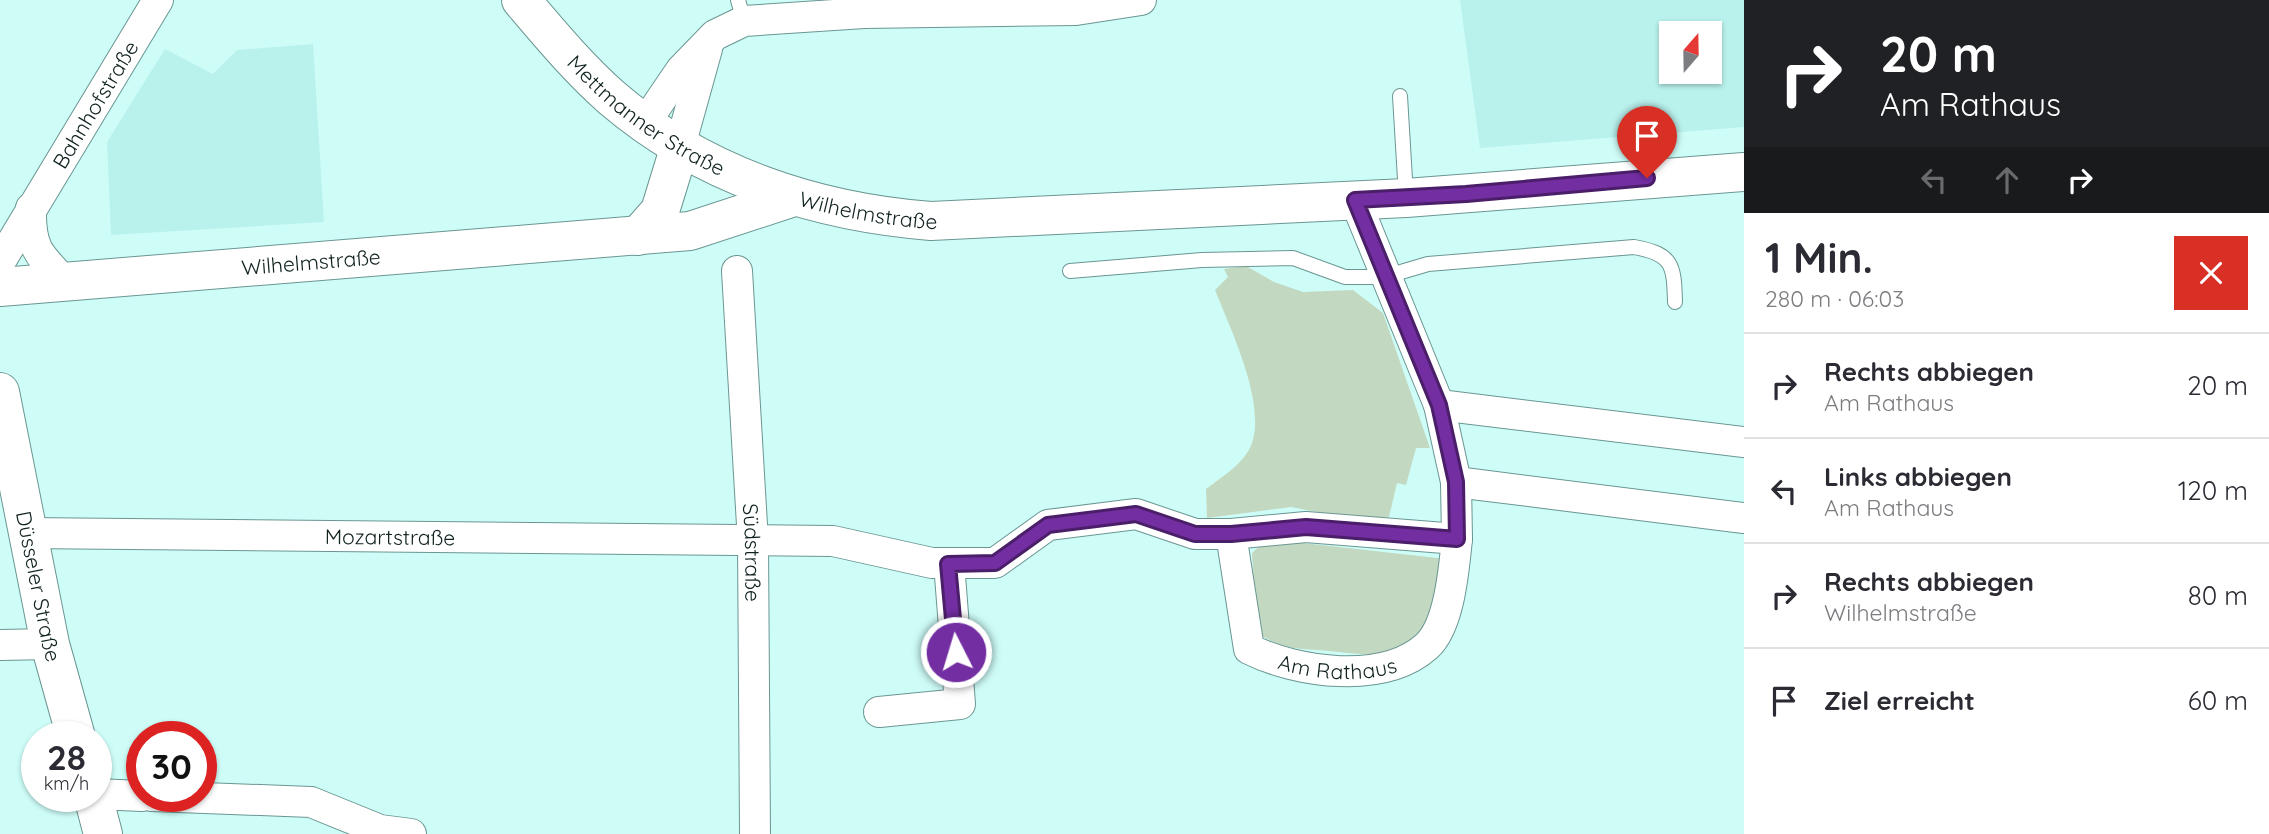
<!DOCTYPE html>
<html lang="de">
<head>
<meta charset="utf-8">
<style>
	body { margin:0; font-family:Quicksand,sans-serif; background:#f2f2f3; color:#2b2b33; height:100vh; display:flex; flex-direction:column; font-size:26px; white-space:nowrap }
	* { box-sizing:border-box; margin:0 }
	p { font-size:23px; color:#7c7c81 }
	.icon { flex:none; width:38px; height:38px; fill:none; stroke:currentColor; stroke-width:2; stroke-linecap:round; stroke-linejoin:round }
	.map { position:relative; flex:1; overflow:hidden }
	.details { display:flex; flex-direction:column; background:#fff; width:525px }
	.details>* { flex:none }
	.hud { background:#202124; color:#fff; overflow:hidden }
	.needle { width:46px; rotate:20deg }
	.controls { position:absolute; left:1659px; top:21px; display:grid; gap:14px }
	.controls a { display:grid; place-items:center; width:63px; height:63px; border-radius:0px; background:#fff; box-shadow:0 2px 5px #0004; font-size:35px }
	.speed { position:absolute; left:21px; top:721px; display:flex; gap:14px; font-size:35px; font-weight:700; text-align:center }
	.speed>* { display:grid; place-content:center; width:91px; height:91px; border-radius:50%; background:#fff; box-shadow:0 2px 5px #0004; line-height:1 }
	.speed small { font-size:18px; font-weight:400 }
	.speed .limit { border:10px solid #d22; background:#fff; color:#111 }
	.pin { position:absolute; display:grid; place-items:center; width:60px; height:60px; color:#fff; margin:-72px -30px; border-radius:50% 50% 50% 0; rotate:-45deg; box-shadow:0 0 7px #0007 }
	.pin .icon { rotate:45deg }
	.me { position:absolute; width:77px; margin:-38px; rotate:355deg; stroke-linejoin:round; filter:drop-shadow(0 0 5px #0008) }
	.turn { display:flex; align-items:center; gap:24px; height:147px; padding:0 21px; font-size:32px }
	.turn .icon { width:91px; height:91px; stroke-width:2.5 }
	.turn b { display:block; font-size:49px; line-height:60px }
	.lanes { display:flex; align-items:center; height:66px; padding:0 21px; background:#0003; justify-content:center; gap:35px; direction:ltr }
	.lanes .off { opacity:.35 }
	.round { display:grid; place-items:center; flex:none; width:74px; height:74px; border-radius:0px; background:#f2f2f3 }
	.overview { display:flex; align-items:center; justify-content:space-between; height:119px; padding:0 21px }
	h1 { font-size:42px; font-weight:800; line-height:52px }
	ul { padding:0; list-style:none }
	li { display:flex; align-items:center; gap:21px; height:105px; padding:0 21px; border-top:2px solid #e1e1e2 }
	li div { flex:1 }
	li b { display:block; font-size:26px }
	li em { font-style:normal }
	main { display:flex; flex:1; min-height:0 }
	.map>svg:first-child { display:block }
</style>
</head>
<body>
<main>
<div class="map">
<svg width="1744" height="834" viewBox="0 0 1744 834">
	<rect width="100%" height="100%" fill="#cefdf8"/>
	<!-- built -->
	<path fill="#b9f1ec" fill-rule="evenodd" d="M1460,0H1744V127L1480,148ZM1671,33H1710V72H1671Z
		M313,44L324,222L111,235L107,142L165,49L213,74L237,50Z"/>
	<!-- green -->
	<path fill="#c3d8c0" d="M1246,266L1274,282L1303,292L1353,290L1383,313L1430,448H1416L1406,485L1397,483L1389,517L1348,518L1291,507L1207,518L1206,489C1222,477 1245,463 1252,443C1266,402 1230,328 1215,290L1228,277L1224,269Z
		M1267,539L1446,559C1445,591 1430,643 1394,652C1374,657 1349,653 1329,651C1296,648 1286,651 1257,633L1252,553Z"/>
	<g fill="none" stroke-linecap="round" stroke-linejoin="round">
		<!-- lane casing -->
		<g stroke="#6a9692" stroke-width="16">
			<path id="lane" d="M738,0L744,21
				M1400,96L1406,196
				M1070,271L1202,260L1293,258L1345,277H1384L1428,264L1634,247C1673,254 1674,265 1675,302"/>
		</g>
		<!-- street casing -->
		<g stroke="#6a9692" stroke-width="32">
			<g id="street">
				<path d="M645,123L681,70L715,35L744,21L864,13L1076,10L1141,0"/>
				<path d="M680,146L707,49"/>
				<path d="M31,208C30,249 39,255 66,283"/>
				<path id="s1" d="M0,262L158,0"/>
				<path id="s2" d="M737,271L753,542L755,834"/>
				<path d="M1439,405L1744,442"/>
				<path d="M1456,482L1744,518"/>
				<path id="s3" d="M26,533L833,541L932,563H995L1048,525L1136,514L1195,534H1231L1306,527L1457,539L1456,482L1439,405L1355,200"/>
				<path id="s4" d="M1231,534L1249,649C1297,673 1384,685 1427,646C1450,625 1454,567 1457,539"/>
				<path d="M0,645L50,644"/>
				<path d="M879,712L960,704L949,563"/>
				<path d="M96,794L142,796"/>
				<path d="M152,796L311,802L380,830L411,834"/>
			</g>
		</g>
		<!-- secondary casing -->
		<g stroke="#6a9692" stroke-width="40">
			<g id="secondary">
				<path id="s5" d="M521,0C550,34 578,68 612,98C702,175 815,212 931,221L1406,198L1744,172"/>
				<path d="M638,236L660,211L680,146"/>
				<path id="s6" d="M0,287L690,231L794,197"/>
				<path id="s7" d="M0,392L50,644L76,737"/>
				<path d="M93,796L103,834"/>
			</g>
		</g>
		<!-- lane -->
		<use href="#lane" stroke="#fff" stroke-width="14"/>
		<!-- street -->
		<use href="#street" stroke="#fff" stroke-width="30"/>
		<!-- secondary -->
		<use href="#secondary" stroke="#fff" stroke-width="38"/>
	</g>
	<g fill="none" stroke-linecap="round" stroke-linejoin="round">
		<!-- route casing -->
		<g stroke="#4b1e69" stroke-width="18">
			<path id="route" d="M956,652L948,564L995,563L1048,525L1136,514L1195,534H1231L1306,527L1457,539L1456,482L1439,405L1355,200L1466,194L1647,178"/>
		</g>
		<!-- route -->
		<use href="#route" stroke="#732ea2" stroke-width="12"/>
	</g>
	<g text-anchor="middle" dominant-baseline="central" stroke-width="6" stroke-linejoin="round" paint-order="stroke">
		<!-- street labels -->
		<g font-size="21" fill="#102220" stroke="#fff">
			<text stroke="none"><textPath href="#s1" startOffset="184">Bahnhofstraße</textPath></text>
			<text stroke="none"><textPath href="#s5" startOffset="172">Mettmanner Straße</textPath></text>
			<text stroke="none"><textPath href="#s5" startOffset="418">Wilhelmstraße</textPath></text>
			<text stroke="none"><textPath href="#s6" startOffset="312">Wilhelmstraße</textPath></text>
			<text stroke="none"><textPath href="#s3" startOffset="364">Mozartstraße</textPath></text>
			<text stroke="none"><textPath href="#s2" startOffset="282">Südstraße</textPath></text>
			<text stroke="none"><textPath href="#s7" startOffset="198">Düsseler Straße</textPath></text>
			<text stroke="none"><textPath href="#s4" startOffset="208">Am Rathaus</textPath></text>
		</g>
	</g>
</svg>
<div class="controls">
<a><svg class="needle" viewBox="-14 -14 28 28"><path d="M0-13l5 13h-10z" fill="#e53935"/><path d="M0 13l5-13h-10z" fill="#7c7c81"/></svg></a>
</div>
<div class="speed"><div>28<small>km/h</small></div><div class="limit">30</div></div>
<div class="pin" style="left:1647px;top:178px;background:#d93025"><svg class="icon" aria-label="arrive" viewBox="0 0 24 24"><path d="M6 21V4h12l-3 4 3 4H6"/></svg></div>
<svg class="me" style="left:956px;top:652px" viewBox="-20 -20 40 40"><circle r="17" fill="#732ea2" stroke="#fff" stroke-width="3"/><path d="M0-11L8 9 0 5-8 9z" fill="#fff"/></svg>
</div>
<section class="details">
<div class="hud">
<div class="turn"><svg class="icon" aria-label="right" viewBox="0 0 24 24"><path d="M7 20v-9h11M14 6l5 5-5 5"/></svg><div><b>20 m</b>Am Rathaus</div></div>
<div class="lanes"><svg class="icon off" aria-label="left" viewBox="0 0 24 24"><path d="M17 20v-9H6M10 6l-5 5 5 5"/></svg><svg class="icon off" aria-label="ahead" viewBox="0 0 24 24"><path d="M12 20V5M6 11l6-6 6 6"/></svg><svg class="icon" aria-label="right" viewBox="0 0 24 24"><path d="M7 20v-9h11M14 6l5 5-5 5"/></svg></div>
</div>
<div class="overview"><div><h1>1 Min.</h1><p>280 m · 06:03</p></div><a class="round" style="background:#d93025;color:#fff"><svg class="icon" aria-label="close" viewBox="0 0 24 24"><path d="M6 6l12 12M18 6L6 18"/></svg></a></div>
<ul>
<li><svg class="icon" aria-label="right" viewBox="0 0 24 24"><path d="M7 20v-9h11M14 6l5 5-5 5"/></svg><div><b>Rechts abbiegen</b><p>Am Rathaus</p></div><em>20 m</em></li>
<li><svg class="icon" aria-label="left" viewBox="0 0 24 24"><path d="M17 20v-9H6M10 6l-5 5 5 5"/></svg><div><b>Links abbiegen</b><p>Am Rathaus</p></div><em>120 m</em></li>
<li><svg class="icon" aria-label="right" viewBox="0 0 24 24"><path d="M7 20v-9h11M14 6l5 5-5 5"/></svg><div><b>Rechts abbiegen</b><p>Wilhelmstraße</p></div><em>80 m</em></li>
<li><svg class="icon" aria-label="arrive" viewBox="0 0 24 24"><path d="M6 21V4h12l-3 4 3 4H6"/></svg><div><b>Ziel erreicht</b></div><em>60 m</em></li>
</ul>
</section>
</main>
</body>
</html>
